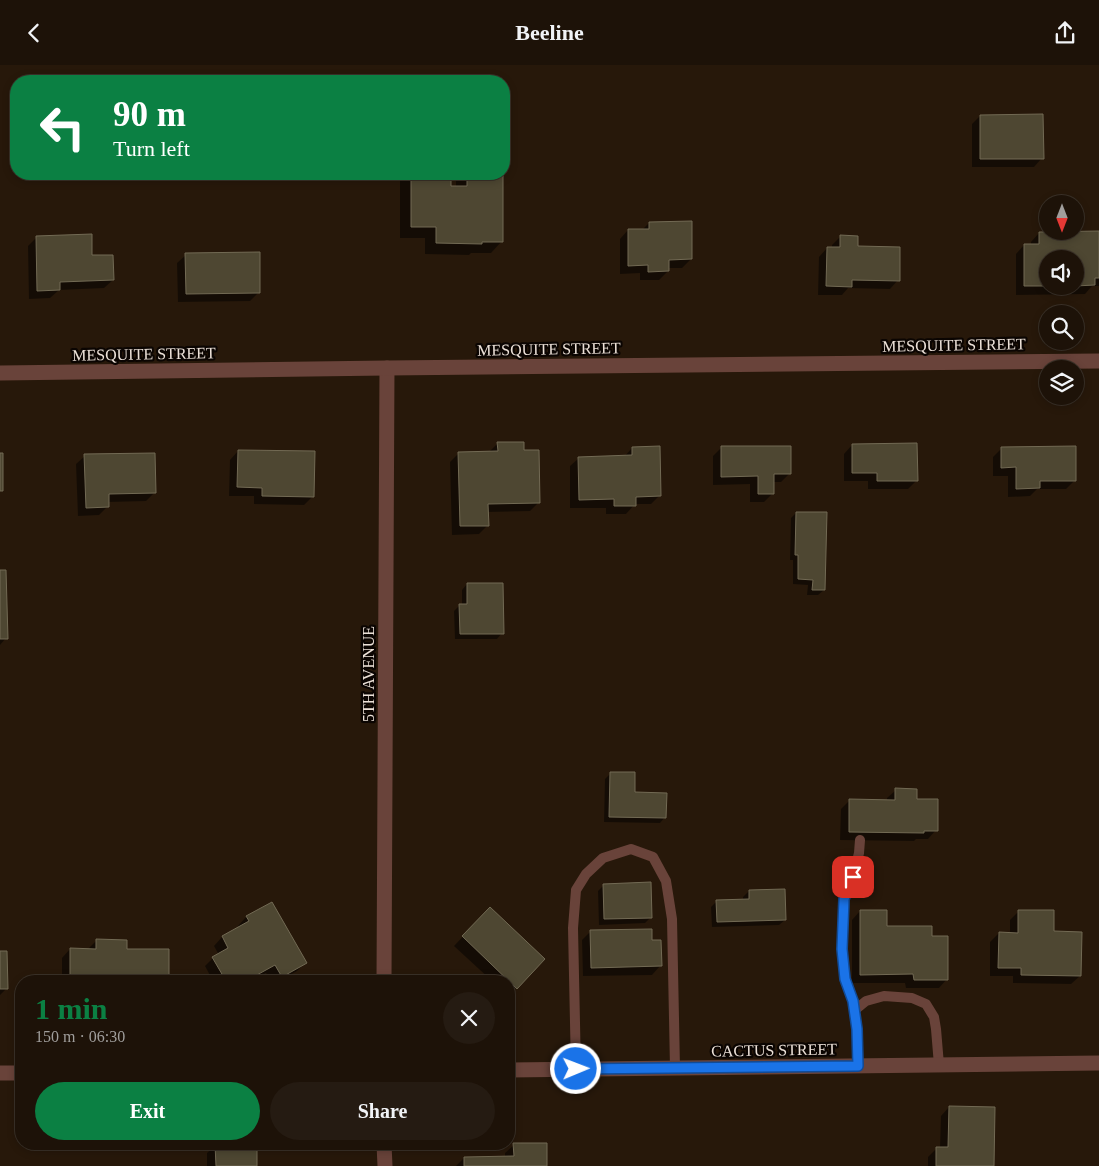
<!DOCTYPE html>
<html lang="en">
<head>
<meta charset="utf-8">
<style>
	body { margin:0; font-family:Georgia,serif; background:#251b12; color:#f1f3f6; height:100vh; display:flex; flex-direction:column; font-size:19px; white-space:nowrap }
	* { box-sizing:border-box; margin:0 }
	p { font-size:16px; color:#a09e9c }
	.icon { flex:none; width:28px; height:28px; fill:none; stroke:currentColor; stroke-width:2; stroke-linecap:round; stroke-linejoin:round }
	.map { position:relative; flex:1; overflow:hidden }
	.panel { position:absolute; left:15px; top:910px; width:500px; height:175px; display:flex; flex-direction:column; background:#1d1208; border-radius:20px; box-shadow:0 2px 8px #0003,0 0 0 1px #3b3229 }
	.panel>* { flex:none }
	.hud { position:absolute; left:10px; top:10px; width:500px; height:105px; border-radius:20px; box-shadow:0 2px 8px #0003,0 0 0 1px #3b3229; background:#0b8043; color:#fff; overflow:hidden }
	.needle { width:32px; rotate:180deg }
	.controls { position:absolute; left:1039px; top:130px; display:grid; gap:10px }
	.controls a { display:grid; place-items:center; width:45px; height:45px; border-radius:50%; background:#1d1208; box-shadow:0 2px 8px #0003,0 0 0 1px #3b3229; font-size:25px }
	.pin { position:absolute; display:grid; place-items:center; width:42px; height:42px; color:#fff; margin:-21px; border-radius:10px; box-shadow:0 2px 8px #0006 }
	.me { position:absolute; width:55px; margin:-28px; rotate:89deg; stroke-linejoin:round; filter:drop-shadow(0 0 4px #0008) }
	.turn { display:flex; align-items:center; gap:18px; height:105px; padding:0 20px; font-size:22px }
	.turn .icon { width:65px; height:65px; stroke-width:2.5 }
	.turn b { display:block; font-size:35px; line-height:42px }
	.round { display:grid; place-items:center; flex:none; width:52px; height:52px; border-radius:26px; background:#251b12 }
	.overview { display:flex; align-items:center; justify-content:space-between; height:85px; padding:0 20px }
	h1 { font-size:30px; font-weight:800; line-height:38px; color:#0b8043 }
	.button { display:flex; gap:10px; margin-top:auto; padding:10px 20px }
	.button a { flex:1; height:58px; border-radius:30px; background:#0b8043; color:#fff; font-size:20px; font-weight:800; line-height:58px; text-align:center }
	.button a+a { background:#251b12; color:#f1f3f6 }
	header { display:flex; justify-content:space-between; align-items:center; height:65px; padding:0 20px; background:#1d1208; font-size:22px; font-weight:800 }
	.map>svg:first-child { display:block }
</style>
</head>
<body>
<header><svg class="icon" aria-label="back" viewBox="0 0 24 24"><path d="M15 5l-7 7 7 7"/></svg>Beeline<svg class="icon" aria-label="share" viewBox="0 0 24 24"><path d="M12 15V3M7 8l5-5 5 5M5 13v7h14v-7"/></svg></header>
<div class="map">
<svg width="1099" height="1101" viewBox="0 0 1099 1101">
	<rect width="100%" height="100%" fill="#27180a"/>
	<!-- shadow -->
	<path fill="#0007" fill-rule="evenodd" d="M980,51L1042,93L1034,102H972V59Z
		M400,109H449V122H456V112L459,109H502V176L491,188H471L469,190L425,189V173H400Z
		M649,158L691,194L682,203H668V206L659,215H640V208L620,209V174L628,165H642Z
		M1099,167V221H1092L1085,229L1016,230V189L1024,180H1031V177L1039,168ZM1048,194H1075V221H1048Z
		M37,172L91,192L113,215L104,223L59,225L50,233L29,234L28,181Z
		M840,172L857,182L898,215L890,224L848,223L842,230H818L819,192L827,183H832V180Z
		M186,190L259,227L250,236L178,237L177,198Z
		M498,378L523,387L538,438L530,446L487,447V461L479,469L452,470L450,397L459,388L489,387Z
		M852,380L917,415L908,424H868V416H844V389Z
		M722,382L790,408L781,417H773V428L764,437H750V419L713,420V391Z
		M632,383L660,430L651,439H635L626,449H606V443H570V401L579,393L624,392Z
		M1002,383L1075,415L1066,424H1037L1030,431L1008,432V411H993V392Z
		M238,386L313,431L304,440L254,439V431H229L230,395Z
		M85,391L155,427L146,436L108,437V441L99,450L78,451L76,399Z
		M796,448L824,525L818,530H807L808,520L793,519V495H790L791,453Z
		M0,507L6,573L0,580Z
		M467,519L502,568L497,574H455L454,546L460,540H462V525Z
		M611,708L634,729L665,752L660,758L604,757L605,714Z
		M896,725L916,735L936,765L928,774H916L914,776L840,775L841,744L850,735L887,736V733Z
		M604,820L650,853L645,858L599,860L598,826Z
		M749,826L785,855L779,860L712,862L711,842L717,836L743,835V832Z
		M272,838L305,898L297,906L279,916H271L266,908L251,916H213L205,901L213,893L219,890L214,881L222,872L239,863L238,861L246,852Z
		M490,843L543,894L509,930V916H492L454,881Z
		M860,846L886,863L930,872L947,914L939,923H906L905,918H852V855Z
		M1019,846L1052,868L1080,911L1071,919L1013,918V911H990V877L999,868L1010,869V855Z
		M591,866L660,901L652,910L583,911L582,875Z
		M96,876L126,885L167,915L166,916H62V893L70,884L87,885Z
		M0,887L6,924L0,930Z
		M949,1042L993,1101H928V1092L937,1083H940L941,1051Z
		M256,1079V1101H207V1088L216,1080Z
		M514,1080L546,1101H456L464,1093H505V1088Z"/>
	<!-- building -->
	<path fill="#4e4732" stroke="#726a54" d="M1043,49L1044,94H980V50Z
		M411,109H451V121H467V109H503V177H482V179L436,178V162H411Z
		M692,156V194L669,195V206L648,207V200L628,201V164H649V157Z
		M1099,166V213H1095V220L1075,221V194H1048V221H1024V179H1039V167Z
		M92,169V190H113L114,215L60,217V225L37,226L36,171Z
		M840,170L858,171V181L900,182V216L852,215V222L826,221L827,182H840Z
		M260,187V228L186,229L185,188Z
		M497,377H524V385H539L540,438L488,439L489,461H460L458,387L498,386Z
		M917,378L918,416H877V408H852V379Z
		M660,381L661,431L636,432V441H614V434L579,435L578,392L632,390V382Z
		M721,381H791V409H774V429H758V411L721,412Z
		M1076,381V416H1040V423L1016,424V402L1001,403V382Z
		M238,385L315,386L314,432L262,431V423L237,422Z
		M0,388H3V426H0Z
		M155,388L156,428L109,429V442L86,443L84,389Z
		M796,447H827L825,525H812L813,515L798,514V490H795Z
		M0,505H6L8,574H0Z
		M467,518H503L504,569H460L459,539H467Z
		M610,707H635V727L667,728L666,753L609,752Z
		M895,723L917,724V734H938V766H924V768L849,767V734L895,735Z
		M651,817L652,853L604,854L603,819Z
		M785,824L786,855L717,857L716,835L749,834V825Z
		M272,837L307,898L282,912L275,900L246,916H226L212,892L228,883L222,871L249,856L246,851Z
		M490,842L545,894L517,924L462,871Z
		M860,845H887V861H932V871H948V915H914L913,909L860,910Z
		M1018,845H1054V866L1082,867L1081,911L1021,910V903H998L999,867L1018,868Z
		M652,864V875H661L662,901L591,903L590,865Z
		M96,874L127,875V884H169V915L70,916V883L96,884Z
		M0,886H7L8,924H0Z
		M949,1041L995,1042L994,1101H936V1082H948Z
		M513,1078H547V1101H464V1092L514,1091Z
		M215,1079H257V1101H216Z"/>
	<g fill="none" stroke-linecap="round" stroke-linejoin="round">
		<!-- service -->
		<path stroke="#69433a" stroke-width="10" d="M855,945L866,936L884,931L912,933L926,939L934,952L936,964L939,1000
			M858,1001L857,964L853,936L845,915L842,884L844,834L853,812L859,788L860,775
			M576,1005L573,863L576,825L586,809L603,793L631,784L653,792L666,816L672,854L675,1003"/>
		<!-- minor -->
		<path stroke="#69433a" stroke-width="15" d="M384,916L387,303
			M509,1005L1099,998
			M0,1008H21
			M384,1079L385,1101"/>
		<!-- tertiary -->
		<path stroke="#69433a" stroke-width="15" d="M0,308L387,303L1099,296"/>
	</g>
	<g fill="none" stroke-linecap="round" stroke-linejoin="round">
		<!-- route casing -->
		<g stroke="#114b97" stroke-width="12">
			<path id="route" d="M576,1004L858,1001L857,964L853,936L845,914L842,884L844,834L853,812"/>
		</g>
		<!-- route -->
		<use href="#route" stroke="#1a73e8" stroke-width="9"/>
	</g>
	<g text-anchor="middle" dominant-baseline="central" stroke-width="4.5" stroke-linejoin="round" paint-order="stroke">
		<!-- street labels -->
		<g font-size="16" fill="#ece1d8" stroke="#0b0502">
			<text transform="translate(954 280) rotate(-1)">MESQUITE STREET</text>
			<text transform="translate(549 284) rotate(-1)">MESQUITE STREET</text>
			<text transform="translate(144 289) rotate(-1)">MESQUITE STREET</text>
			<text transform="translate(368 609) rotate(-90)">5TH AVENUE</text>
			<text transform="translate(774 985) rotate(-1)">CACTUS STREET</text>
		</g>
	</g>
</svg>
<div class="controls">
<a><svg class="needle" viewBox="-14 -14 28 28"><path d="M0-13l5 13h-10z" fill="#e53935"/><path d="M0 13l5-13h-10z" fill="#a09e9c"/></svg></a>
<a><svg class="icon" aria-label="sound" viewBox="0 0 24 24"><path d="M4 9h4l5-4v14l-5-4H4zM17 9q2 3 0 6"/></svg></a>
<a><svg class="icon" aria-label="search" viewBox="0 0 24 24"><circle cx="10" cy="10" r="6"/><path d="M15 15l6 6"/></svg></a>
<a><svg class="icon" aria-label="layers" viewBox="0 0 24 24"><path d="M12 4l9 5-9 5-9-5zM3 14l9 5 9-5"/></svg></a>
</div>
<div class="pin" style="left:853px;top:812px;background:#d93025"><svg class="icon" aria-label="arrive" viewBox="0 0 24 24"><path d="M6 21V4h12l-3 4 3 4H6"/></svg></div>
<svg class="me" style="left:576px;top:1004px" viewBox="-20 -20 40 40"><circle r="17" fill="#1a73e8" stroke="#fff" stroke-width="3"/><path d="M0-11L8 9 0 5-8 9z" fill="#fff"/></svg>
<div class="hud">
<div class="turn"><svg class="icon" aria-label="left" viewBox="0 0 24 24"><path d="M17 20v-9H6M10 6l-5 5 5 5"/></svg><div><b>90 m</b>Turn left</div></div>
</div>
<section class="panel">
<div class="overview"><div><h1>1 min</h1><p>150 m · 06:30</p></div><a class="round"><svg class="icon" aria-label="close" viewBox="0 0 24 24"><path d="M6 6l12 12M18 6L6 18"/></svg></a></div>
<div class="button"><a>Exit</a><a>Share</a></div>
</section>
</div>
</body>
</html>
